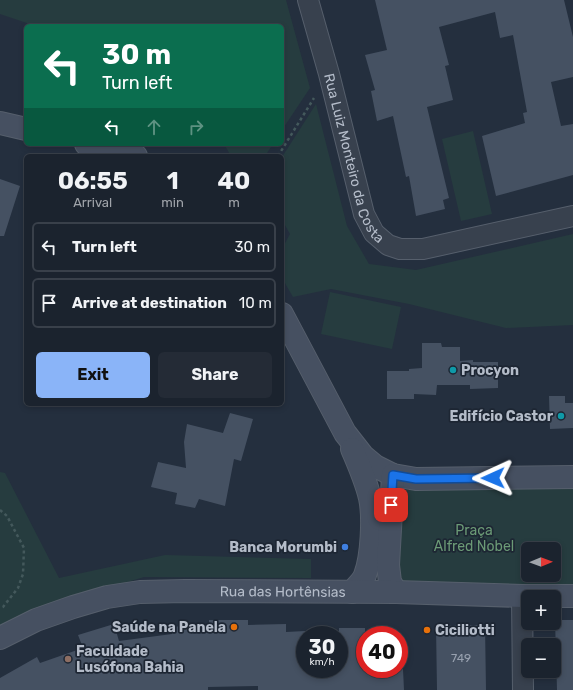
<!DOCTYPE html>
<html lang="en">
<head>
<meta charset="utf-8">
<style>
	body { margin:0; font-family:Rubik,sans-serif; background:#242b36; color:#f1f3f6; height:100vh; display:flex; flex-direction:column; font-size:15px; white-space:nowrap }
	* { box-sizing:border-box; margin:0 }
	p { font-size:13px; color:#a0a4aa }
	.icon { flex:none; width:22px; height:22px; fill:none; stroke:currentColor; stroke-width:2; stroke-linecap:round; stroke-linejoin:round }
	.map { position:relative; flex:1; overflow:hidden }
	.drawer { position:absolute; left:24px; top:154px; width:260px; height:252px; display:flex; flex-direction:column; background:#1b232e; border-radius:6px; box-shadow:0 2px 6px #0003,0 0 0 1px #39404a }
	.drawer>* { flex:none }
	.banner { position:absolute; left:24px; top:24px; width:260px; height:122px; border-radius:6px; box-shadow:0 2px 6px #0003,0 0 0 1px #39404a; background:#0b6e4f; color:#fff; overflow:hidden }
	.needle { width:26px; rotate:89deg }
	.buttons { position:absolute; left:521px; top:542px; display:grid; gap:8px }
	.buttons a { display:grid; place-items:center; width:40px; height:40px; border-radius:6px; background:#1b232e; box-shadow:0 2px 6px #0003,0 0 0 1px #39404a; font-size:20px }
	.speed { position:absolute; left:296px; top:626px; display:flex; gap:8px; font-size:20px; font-weight:700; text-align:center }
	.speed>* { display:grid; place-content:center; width:52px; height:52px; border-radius:50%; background:#1b232e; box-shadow:0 2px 6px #0003,0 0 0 1px #39404a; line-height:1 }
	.speed small { font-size:10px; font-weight:400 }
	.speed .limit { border:6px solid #d22; background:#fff; color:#111 }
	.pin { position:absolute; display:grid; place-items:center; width:34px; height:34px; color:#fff; margin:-17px; border-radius:8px; box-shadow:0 2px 6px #0006 }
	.me { position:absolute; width:44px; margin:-22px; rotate:269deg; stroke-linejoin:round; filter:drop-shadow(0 0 3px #0008) }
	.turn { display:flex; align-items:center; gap:14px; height:84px; padding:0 12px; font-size:18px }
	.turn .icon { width:52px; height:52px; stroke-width:2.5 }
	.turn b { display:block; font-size:28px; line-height:34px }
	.lanes { display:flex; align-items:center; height:38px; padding:0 12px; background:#0003; justify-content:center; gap:20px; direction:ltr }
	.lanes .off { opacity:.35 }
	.eta { display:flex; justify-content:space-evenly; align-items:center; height:68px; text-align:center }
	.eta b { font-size:24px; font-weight:700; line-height:28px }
	.primary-button { display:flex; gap:8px; margin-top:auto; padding:8px 12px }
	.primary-button a { flex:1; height:46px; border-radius:6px; background:#8ab4f8; color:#111; font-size:16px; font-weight:700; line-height:46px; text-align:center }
	.primary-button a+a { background:#242b36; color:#f1f3f6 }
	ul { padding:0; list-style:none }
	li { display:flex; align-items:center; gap:12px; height:50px; margin:0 8px 6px; padding:0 4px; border:2px solid #39404a; border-radius:6px }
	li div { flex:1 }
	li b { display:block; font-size:15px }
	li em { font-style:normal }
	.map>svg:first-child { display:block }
</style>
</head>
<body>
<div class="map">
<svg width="573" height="690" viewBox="0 0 573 690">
	<rect width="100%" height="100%" fill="#242f3e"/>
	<!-- green -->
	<path fill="#263c3f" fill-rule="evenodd" d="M0,0H286L310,88L282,130V26H36L0,14Z
		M316,104L347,226L369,264L416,270L573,234V325L506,328L409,304L331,289L293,297L282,278V249L290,234L282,220V157Z
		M473,131L492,214L461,221L442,139Z
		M224,144H273L265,156H231Z
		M330,292L401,307L392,349L321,334Z
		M0,472L5,473L59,578L165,555L311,559V578L144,577L62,602L0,633Z
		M555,483L573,484V589L395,581L399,490ZM528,549H554V575H528Z"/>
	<!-- building -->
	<path fill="#455162" d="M375,0H564L573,37V77L551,82L561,126L573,124V175L496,196L482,136L525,123L523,113L527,112L513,35L500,38L495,12L439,27L449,65L445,66L453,100L427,107L449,198L443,200L445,209L416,216L409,176L406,177L393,116L377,121L371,91L375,90L365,55L387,50Z
		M0,179L20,186L4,236H0Z
		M422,343H441L442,347H460V361L473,360V362H498V388L470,389V385H437L436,395L414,394V399H387V371H409V369L422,368Z
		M549,396H565V403H573V428L550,429Z
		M230,413L253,419L241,461L234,459L225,506L199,499L195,508L175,504L177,493L151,487L158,462L186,468L184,442L187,424L223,433Z
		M209,620H248V625L286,624V632L305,631V669H339V628H365V669H403L404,690H258V686L208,687V690H0V678L37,657L40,663L83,648L78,635L114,624L119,641L172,634L171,627L209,624Z
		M555,620H573V690H557Z
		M485,625L486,690H437L436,626Z"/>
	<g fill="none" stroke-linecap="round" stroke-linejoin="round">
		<!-- street casing -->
		<g stroke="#565f6c" stroke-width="22">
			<g id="street">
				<path id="s1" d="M308,0L329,74L364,214L374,233L388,245L400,249H423L573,216"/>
				<path d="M522,596L523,690"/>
			</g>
		</g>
		<!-- secondary casing -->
		<g stroke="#565f6c" stroke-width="24">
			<g id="secondary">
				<path d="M0,123L26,129"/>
				<path d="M86,144L136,156"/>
				<path d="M282,314L345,433L363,456L375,466L393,475L416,479L573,477"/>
				<path d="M352,449C359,465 366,481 370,498C374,517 372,557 365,575C363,581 356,587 352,592"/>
				<path d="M393,475L388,565L390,582L396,592"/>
				<path id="s2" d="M0,638L36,620L73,607L107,597L140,592L185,591L396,592L522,596H573"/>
			</g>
		</g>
		<!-- path -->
		<path stroke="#44595c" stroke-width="2.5" stroke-dasharray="3 3" stroke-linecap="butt" d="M278,156L314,98
			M0,510L7,516L24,548L23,574L18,588L3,607L0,608"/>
		<!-- street -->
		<use href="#street" stroke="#38414e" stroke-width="20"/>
		<!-- secondary -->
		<use href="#secondary" stroke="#465061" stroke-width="22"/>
	</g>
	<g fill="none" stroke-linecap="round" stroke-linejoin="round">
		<!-- route casing -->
		<g stroke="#114b97" stroke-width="10">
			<path id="route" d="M391,505L393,475L416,479L493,478"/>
		</g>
		<!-- route -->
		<use href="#route" stroke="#1a73e8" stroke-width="7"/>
	</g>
	<!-- markers -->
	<g fill="#0f9aa8" stroke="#1d2633" stroke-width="1.5">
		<circle cx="453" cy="370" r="4"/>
		<circle cx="561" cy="416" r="4"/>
	</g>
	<circle fill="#3f7fe0" stroke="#1d2633" stroke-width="1.5" cx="345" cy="547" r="4"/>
	<g fill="#e8710a" stroke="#1d2633" stroke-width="1.5">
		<circle cx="234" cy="627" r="4"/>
		<circle cx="427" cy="630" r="4"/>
	</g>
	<circle fill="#8d6e63" stroke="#1d2633" stroke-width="1.5" cx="68" cy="659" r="4"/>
	<g text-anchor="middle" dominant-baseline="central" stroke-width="3.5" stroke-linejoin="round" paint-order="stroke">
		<!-- number labels -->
		<g font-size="12" fill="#98a1af">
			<text x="461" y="658">749</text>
		</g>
		<!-- street labels -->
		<g font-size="14" fill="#b4bcc9" stroke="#1d2633">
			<text stroke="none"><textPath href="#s1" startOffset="165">Rua Luiz Monteiro da Costa</textPath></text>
			<text stroke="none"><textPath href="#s2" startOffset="291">Rua das Hortênsias</textPath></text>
		</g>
		<!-- poi labels -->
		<g font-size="14" font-weight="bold" fill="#b4bcc9" stroke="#1d2633" text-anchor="start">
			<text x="461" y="370">Procyon</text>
			<text x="553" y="416" text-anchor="end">Edifício Castor</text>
			<text x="337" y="547" text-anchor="end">Banca Morumbi</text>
			<text x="226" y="627" text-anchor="end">Saúde na Panela</text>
			<text x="435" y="630">Ciciliotti</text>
			<text x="76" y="651">Faculdade<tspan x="76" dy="16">Lusófona Bahia</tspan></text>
		</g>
		<!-- park labels -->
		<g font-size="14" fill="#6b9a76" stroke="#1d2633">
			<text x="474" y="530">Praça<tspan x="474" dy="16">Alfred Nobel</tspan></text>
		</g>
	</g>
</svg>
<div class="buttons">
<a><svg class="needle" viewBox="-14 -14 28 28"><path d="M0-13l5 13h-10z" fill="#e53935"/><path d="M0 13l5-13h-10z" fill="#a0a4aa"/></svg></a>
<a>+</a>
<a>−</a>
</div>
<div class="speed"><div>30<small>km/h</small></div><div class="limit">40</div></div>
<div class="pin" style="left:391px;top:505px;background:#d93025"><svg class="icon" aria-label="arrive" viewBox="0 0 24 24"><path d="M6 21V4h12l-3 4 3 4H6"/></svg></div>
<svg class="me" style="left:493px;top:478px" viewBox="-20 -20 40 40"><path d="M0-17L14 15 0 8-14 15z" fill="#1a73e8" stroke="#fff" stroke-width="4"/></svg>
<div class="banner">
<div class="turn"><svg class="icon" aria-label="left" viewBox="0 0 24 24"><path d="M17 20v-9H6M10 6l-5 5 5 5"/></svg><div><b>30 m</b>Turn left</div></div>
<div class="lanes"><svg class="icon" aria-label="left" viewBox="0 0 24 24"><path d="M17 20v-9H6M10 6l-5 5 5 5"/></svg><svg class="icon off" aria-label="ahead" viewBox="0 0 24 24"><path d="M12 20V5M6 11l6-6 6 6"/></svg><svg class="icon off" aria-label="right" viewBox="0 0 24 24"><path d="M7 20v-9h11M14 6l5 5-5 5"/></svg></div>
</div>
<section class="drawer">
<div class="eta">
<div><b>06:55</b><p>Arrival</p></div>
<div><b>1</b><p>min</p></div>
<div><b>40</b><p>m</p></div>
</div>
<ul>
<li><svg class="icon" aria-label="left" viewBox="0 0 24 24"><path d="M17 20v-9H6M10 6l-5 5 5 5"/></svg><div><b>Turn left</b></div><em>30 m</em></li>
<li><svg class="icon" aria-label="arrive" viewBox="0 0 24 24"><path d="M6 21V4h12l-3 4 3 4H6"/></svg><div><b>Arrive at destination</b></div><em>10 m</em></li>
</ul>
<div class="primary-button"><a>Exit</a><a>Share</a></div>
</section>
</div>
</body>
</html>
